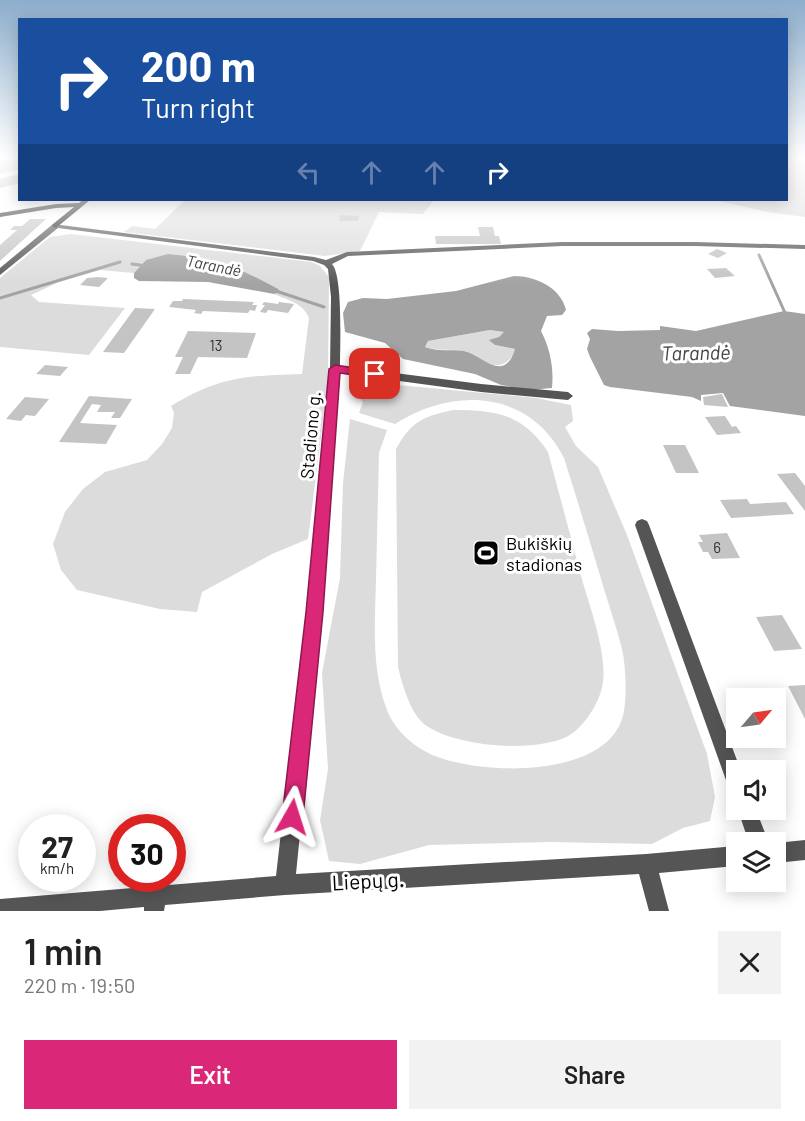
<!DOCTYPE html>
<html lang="en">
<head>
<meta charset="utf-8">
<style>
	body { margin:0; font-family:Barlow,sans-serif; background:#f2f2f2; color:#222; height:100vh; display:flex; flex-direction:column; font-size:22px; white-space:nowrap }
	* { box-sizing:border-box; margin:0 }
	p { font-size:20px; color:#767676 }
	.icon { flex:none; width:33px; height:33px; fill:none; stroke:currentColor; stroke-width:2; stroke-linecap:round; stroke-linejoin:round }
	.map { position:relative; height:911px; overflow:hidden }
	.panel { display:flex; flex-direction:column; background:#fff; flex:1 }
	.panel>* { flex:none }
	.banner { position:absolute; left:18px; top:18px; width:770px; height:183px; border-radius:0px; box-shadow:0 3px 15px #0003; background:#1a4fa0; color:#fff; overflow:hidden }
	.needle { width:39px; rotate:61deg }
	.tools { position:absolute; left:726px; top:688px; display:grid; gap:12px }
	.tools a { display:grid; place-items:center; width:60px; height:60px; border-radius:0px; background:#fff; box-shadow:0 3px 15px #0003; font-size:30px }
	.speed { position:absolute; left:18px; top:814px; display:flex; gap:12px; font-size:30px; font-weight:700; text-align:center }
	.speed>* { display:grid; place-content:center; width:78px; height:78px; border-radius:50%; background:#fff; box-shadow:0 3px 15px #0003; line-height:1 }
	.speed small { font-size:15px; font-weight:400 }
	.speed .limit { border:9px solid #d22; background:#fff; color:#111 }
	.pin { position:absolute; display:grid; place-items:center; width:51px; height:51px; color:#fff; margin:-26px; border-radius:12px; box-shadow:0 3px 9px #0006 }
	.me { position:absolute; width:66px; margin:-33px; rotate:6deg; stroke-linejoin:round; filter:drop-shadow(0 0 4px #0008) }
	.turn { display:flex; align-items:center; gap:21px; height:126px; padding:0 24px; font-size:27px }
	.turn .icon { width:78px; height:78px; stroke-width:2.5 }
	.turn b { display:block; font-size:42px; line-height:51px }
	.lanes { display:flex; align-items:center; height:57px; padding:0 24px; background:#0003; justify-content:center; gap:30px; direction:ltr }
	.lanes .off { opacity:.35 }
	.round { display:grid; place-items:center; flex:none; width:63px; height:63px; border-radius:0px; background:#f2f2f2 }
	.headline { display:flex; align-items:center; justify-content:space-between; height:102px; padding:0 24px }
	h1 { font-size:36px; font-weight:600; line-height:45px }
	.cta { display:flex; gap:12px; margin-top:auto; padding:12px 24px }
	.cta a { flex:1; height:69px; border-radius:0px; background:#db2777; color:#fff; font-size:24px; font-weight:600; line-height:69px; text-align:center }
	.cta a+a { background:#f2f2f2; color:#222 }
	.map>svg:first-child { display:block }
</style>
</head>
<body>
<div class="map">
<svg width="805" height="911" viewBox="0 0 805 911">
	<rect width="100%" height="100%" fill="#fff"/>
	<!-- green -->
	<path fill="#dcdcdc" d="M786,158H805V217L767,212L715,200H786Z
		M185,200H434L423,214L379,212L360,251L325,256L124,232L132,226L155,229Z
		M71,234L312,262L320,266L329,277L328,382L308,539L272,554L202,592L197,612L160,609L77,590L61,570L53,544L65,512L83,489L105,472L147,460L162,444L172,428L174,413L171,406C221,376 246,376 302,374L309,318C303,303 288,300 274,294L280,292L146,260L134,273L100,270L59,282L31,295L39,302L125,308L89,355L0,347V278L50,237Z
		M490,330L505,332L494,345L515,349C510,366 496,369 481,361C475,358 471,352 464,351C451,349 438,351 425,347L428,341Z
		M361,378L372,381L374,387L372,394L398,385L536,398L571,405L573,421L565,427L576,446L598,467L627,535L707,754L715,797L710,821L683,828L652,844L551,842L429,845L360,864L329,861L320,820L328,769L322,673L340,578L343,483L350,419L387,430L379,453C378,496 377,538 376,580C375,624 371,669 387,710C395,731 415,748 435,756C483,775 598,778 621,722C628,706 626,666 622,649C617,629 610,609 604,589C591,545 578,502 564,458C530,390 454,386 395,424L359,413L363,402L355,392V381Z
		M453,410C496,410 523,414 548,452C559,493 570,534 581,576C589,605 611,662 601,691C597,706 583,727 570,735C537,754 454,747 424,724C410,712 402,684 398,667L396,449C412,421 422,417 453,410Z"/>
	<!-- water -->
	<path fill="#a3a3a3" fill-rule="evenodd" d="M168,254C216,259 236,266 278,289L280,292L274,294L208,282L139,281L134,278V273L146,260Z
		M514,276C536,276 561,288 566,310L562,315L547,316L541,331C550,348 554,368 552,388L529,390L501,385L475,374L403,359L385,343L345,332L343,313L348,302L363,298L387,299L456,291ZM490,330L504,332L499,337L489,340L495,345L515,349C504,385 481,354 464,351C451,349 438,352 425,347L428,341Z
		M784,311L805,314V416L730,406L723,393L701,395V401L692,397L610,387L604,385L590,357L587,349L590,339L587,333L592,329L618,331L660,330V326L696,331Z"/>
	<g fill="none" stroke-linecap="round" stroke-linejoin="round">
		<!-- stream -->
		<path stroke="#a3a3a3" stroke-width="3" d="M759,255L786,315
			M132,264L147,266
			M276,291L324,307
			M0,298L120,262"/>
	</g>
	<!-- building -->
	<path fill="#c4c4c4" d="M12,158H20V169L0,174V160Z
		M20,174V183L0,188V179Z
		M340,215L359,216L358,221H339Z
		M30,219H46L0,261V245L17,230H10L14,226H22Z
		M478,227H493L495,236H499L501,244H436L435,236H480Z
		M717,249L727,253L718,258L708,254Z
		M726,268L735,276L715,278L707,269Z
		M98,277L108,278L99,287L80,285L87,278Z
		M183,299L254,302L252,305H257L255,311L250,310L248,313L203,311L201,314L194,313L196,310L169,307L173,301H182Z
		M264,302L278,304L279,302L294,304L288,313L268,310L266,313L260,312L265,305H262Z
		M135,308L155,309L124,353L103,352Z
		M188,331L256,333L247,358L198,357L190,374H175L183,357H175Z
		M45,365L68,367L60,376L36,374Z
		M722,394L728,407L704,405L703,397Z
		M89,396L132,399L120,418H111L115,412H97L101,405L92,404L80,423L117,425L106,444L59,442Z
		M25,397L49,399L35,416L26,415L21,421L6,419Z
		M725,416L732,427L736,426L741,433L717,435L705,417Z
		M663,445H685L699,473H676Z
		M795,473L805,486V511L777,474Z
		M747,499L750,504L786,502L794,514L731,518L720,500Z
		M727,533L740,558L712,559L708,552H703L698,542H703L699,535Z
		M782,615L802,649L774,651L756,617Z
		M805,685V719L788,686Z"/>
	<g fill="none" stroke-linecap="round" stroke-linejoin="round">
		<!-- street -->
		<path fill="#555" fill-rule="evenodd" d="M53,224L314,257L326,260L347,252L562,242H695L805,245V249L695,246H562L348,256L332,264C343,275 340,347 340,366L481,384L568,392L573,396L568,400L481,392L340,373L322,612L296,874L646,854L736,846V866L659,873L669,911H649L639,874L285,895L165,905L164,911H144V907L100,911H0V899L276,876L306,612L330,369L331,297L328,269L324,265L313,261L58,228L0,275V268Z
			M642,519L647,521L649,525L741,771H736V792L729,790L727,783L635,525L637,521Z
			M738,810H756L769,843H749Z
			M805,840V860L776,863V843Z"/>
		<!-- secondary -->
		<path fill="#222" fill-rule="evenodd" d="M83,200H90L56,228L52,226L53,224L74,207L56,208L0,217V213L56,204L79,203Z"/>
	</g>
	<!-- sky -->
	<linearGradient id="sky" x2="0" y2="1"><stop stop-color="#8cadcc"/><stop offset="0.55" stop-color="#fff"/><stop offset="1" stop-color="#fff" stop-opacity="0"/></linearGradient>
	<rect width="805" height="285" fill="url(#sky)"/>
	<!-- route -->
	<path fill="#db2777" stroke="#8e194d" stroke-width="1.5" d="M335,365L375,371L381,374L375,378L340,373L323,612L303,817L300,824L292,828L285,824L282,817L306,612L329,369Z"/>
	<!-- icons -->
	<defs>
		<g id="stadium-square" transform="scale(1.35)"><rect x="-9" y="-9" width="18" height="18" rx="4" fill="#000" stroke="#fff"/><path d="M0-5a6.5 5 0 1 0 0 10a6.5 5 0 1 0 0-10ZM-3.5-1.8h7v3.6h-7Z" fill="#fff"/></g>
	</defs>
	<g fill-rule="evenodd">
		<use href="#stadium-square" x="486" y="553"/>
	</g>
	<g text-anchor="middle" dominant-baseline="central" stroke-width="6" stroke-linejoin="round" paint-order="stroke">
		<!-- number labels -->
		<g font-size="15" fill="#313131">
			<text x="216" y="345">13</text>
			<text x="717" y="547">6</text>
		</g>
		<!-- far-water labels -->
		<g font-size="16" font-style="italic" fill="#444" stroke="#fff">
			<text transform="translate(214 265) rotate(11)">Tarandė</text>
		</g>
		<!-- street labels -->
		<g font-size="18" fill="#000" stroke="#fff">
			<text transform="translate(310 435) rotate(-85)">Stadiono g.</text>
		</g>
		<!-- poi labels -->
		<g font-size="18" fill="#000" stroke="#fff" text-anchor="start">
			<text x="506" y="543">Bukiškių<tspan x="506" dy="21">stadionas</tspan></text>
		</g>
		<!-- water labels -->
		<g font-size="20" font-style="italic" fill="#444" stroke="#fff">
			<text transform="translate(696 352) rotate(-1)">Tarandė</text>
		</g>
		<!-- near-street labels -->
		<g font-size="21" fill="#000" stroke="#fff">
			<text transform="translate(368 880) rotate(-3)">Liepų g.</text>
		</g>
	</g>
</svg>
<div class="tools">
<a><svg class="needle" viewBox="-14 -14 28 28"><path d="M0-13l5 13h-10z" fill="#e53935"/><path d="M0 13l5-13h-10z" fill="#767676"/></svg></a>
<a><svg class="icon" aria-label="sound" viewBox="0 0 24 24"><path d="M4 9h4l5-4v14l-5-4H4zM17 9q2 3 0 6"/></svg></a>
<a><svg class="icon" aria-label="layers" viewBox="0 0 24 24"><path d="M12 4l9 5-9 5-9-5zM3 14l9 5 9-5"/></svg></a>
</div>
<div class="speed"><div>27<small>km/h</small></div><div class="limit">30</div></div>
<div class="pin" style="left:375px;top:374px;background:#d93025"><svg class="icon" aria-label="arrive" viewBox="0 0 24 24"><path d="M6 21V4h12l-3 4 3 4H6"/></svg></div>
<svg class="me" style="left:292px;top:817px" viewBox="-20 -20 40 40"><path d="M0-17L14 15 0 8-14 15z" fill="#db2777" stroke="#fff" stroke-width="4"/></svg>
<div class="banner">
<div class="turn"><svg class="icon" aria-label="right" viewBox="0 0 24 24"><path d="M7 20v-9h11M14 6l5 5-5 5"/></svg><div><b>200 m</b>Turn right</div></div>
<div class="lanes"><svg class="icon off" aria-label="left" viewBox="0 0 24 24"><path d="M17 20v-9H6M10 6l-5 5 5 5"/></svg><svg class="icon off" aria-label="ahead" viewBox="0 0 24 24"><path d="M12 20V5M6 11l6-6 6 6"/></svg><svg class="icon off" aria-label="ahead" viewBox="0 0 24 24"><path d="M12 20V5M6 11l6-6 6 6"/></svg><svg class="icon" aria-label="right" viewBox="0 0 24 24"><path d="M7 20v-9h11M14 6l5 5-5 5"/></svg></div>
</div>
</div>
<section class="panel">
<div class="headline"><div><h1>1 min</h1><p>220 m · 19:50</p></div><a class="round"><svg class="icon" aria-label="close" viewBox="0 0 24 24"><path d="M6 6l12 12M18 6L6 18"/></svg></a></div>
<div class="cta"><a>Exit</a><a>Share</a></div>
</section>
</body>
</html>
